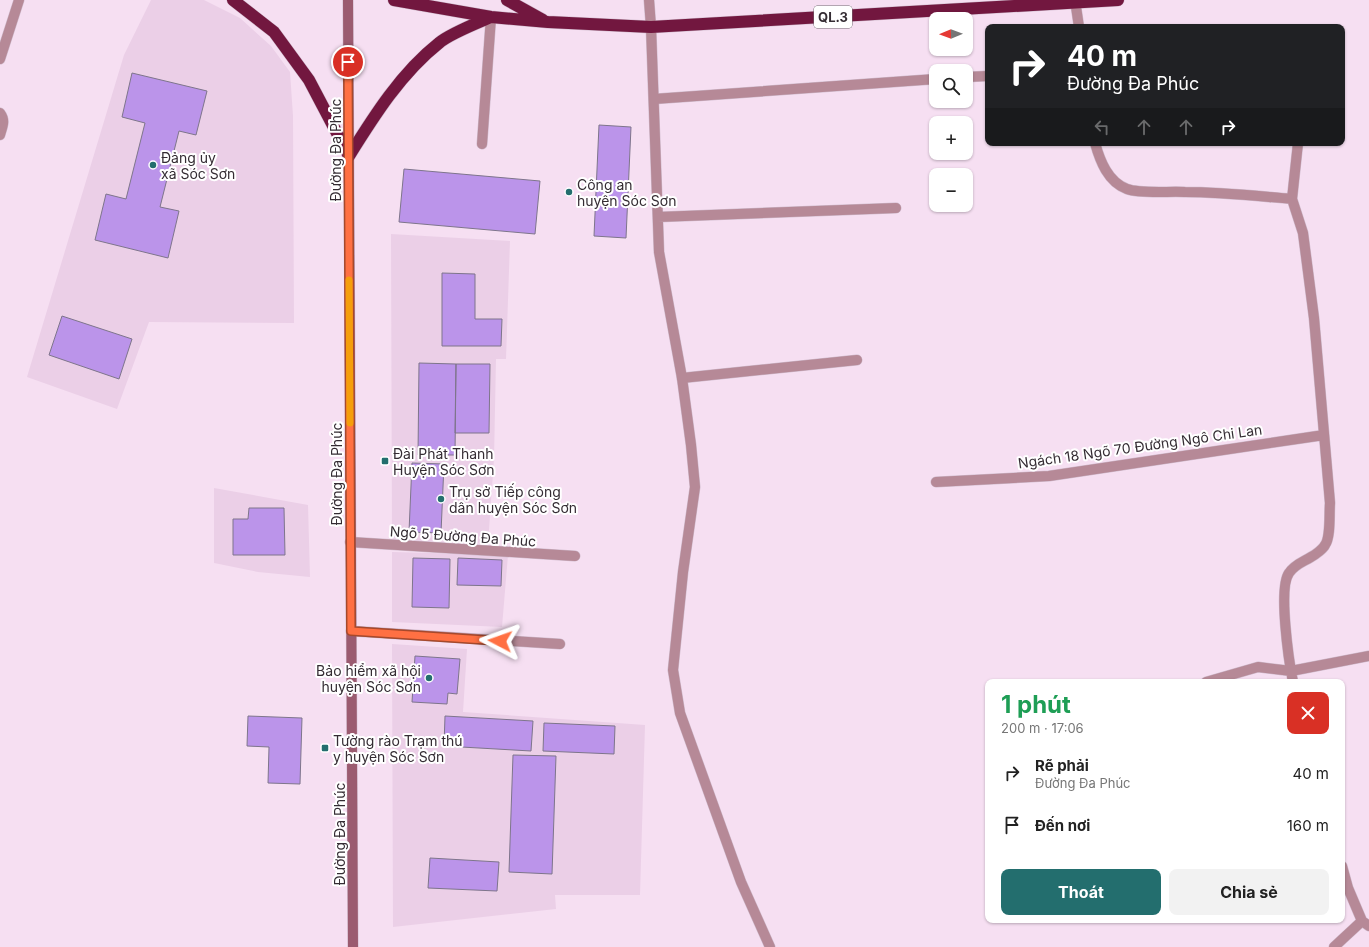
<!DOCTYPE html>
<html lang="vi">
<head>
<meta charset="utf-8">
<style>
	body { margin:0; font-family:Inter,sans-serif; background:#f2f2f2; color:#222; height:100vh; display:flex; flex-direction:column; font-size:15px; white-space:nowrap }
	* { box-sizing:border-box; margin:0 }
	p { font-size:13px; color:#767676 }
	.icon { flex:none; width:22px; height:22px; fill:none; stroke:currentColor; stroke-width:2; stroke-linecap:round; stroke-linejoin:round }
	.map { position:relative; flex:1; overflow:hidden }
	.side { position:absolute; left:985px; top:679px; width:360px; height:244px; display:flex; flex-direction:column; background:#fff; border-radius:8px; box-shadow:0 1px 3px #0004 }
	.side>* { flex:none }
	.banner { position:absolute; left:985px; top:24px; width:360px; height:122px; border-radius:8px; box-shadow:0 1px 3px #0004; background:#202124; color:#fff; overflow:hidden }
	.needle { width:26px; rotate:269deg }
	.tools { position:absolute; left:929px; top:12px; display:grid; gap:8px }
	.tools a { display:grid; place-items:center; width:44px; height:44px; border-radius:8px; background:#fff; box-shadow:0 1px 3px #0004; font-size:20px }
	.pin { position:absolute; display:grid; place-items:center; width:34px; height:34px; color:#fff; margin:-17px; border:2px solid #fff; border-radius:50%; box-shadow:0 1px 4px #0007 }
	.me { position:absolute; width:44px; margin:-22px; rotate:274deg; stroke-linejoin:round; filter:drop-shadow(0 0 3px #0008) }
	.turn { display:flex; align-items:center; gap:14px; height:84px; padding:0 16px; font-size:18px }
	.turn .icon { width:52px; height:52px; stroke-width:2.5 }
	.turn b { display:block; font-size:28px; line-height:34px }
	.lanes { display:flex; align-items:center; height:38px; padding:0 16px; background:#0003; justify-content:center; gap:20px; direction:ltr }
	.lanes .off { opacity:.35 }
	.round { display:grid; place-items:center; flex:none; width:42px; height:42px; border-radius:8px; background:#f2f2f2 }
	.summary { display:flex; align-items:center; justify-content:space-between; height:68px; padding:0 16px }
	h1 { font-size:24px; font-weight:700; line-height:30px; color:#1e9e55 }
	.cta { display:flex; gap:8px; margin-top:auto; padding:8px 16px }
	.cta a { flex:1; height:46px; border-radius:8px; background:#236e6e; color:#fff; font-size:16px; font-weight:700; line-height:46px; text-align:center }
	.cta a+a { background:#f2f2f2; color:#222 }
	ul { padding:0; list-style:none }
	li { display:flex; align-items:center; gap:12px; height:52px; padding:0 16px }
	li div { flex:1 }
	li b { display:block; font-size:15px }
	li em { font-style:normal }
	.map>svg:first-child { display:block }
</style>
</head>
<body>
<div class="map">
<svg width="1369" height="947" viewBox="0 0 1369 947">
	<rect width="100%" height="100%" fill="#f6dff2"/>
	<!-- built -->
	<path fill="#ebcfe7" d="M151,0H204L240,18L271,46L290,72L293,116L294,323L149,322L117,409L27,377L124,55Z
		M391,234L510,241L506,359H496L494,459L488,544L392,539Z
		M214,488L308,505L310,577L258,572L214,563Z
		M392,552L508,555L502,627L392,622Z
		M392,644L467,649L463,712L645,725L640,895H555L556,909L393,927Z"/>
	<!-- building -->
	<path fill="#bb94ea" stroke="#7e758b" d="M132,73L207,91L196,135L179,131L160,207L179,211L168,258L95,240L106,194L126,199L145,123L122,117Z
		M599,125L631,127L626,238L594,236Z
		M404,169L540,181L535,234L399,222Z
		M442,273L475,274V319H502L501,346H442Z
		M62,316L132,339L119,379L49,355Z
		M419,363L456,364L455,455H418Z
		M456,364H490L489,433H455Z
		M412,463L444,464L441,533L409,532Z
		M249,508H284L285,555H233V519H248Z
		M413,558L450,559L449,608L412,607Z
		M458,558L502,560L501,586L457,585Z
		M415,656L460,659L457,694L448,693L447,704L412,702Z
		M248,716L302,718L300,784L268,783L269,747L247,746Z
		M445,716L533,721L531,751L444,746Z
		M544,723L615,726L614,754L543,751Z
		M513,755L556,756L552,874L509,872Z
		M430,858L499,862L497,891L428,888Z"/>
	<g fill="none" stroke-linecap="round" stroke-linejoin="round">
		<!-- lane casing -->
		<g stroke="#cfbbcc" stroke-width="11">
			<path id="lane" d="M966,77L988,76
				M654,99L936,79
				M482,144L491,17
				M682,378L857,360
				M350,542L575,556"/>
		</g>
		<!-- street casing -->
		<g stroke="#cfbbcc" stroke-width="11">
			<path id="street" d="M649,0L651,27L659,252L682,378L691,445L695,487L683,572L673,670L680,713L741,882L770,947
				M1075,0L1079,27
				M0,59L19,0
				M0,113C6,121 2,127 0,135
				M1095,143C1100,161 1108,182 1127,189C1140,194 1170,191 1185,192C1221,192 1256,196 1292,199
				M658,217L896,208
				M936,482L1049,476L1324,435
				M351,631L560,644
				M1206,682L1258,667L1291,671L1369,656
				M1293,682C1289,662 1278,588 1289,573C1295,564 1303,562 1311,557C1315,555 1323,549 1325,545C1331,537 1329,513 1330,503L1314,318L1303,233L1292,199L1298,143
				M1342,866L1348,888L1362,921L1369,926
				M1334,947L1362,921"/>
		</g>
		<!-- secondary casing -->
		<g stroke="#cfbbcc" stroke-width="11">
			<path id="secondary" d="M348,0L353,947"/>
		</g>
		<!-- highway casing -->
		<g stroke="#cfbbcc" stroke-width="13">
			<path id="highway" d="M233,0L274,32L309,80L349,156C374,116 401,73 439,43C449,34 477,23 491,17
				M394,0L491,17L548,22L651,27L1118,0
				M507,0L543,20"/>
		</g>
		<!-- lane -->
		<use href="#lane" stroke="#b68997" stroke-width="10"/>
		<!-- street -->
		<use href="#street" stroke="#b68997" stroke-width="10"/>
		<!-- secondary -->
		<use href="#secondary" stroke="#9b5b70" stroke-width="10"/>
		<!-- highway -->
		<use href="#highway" stroke="#72173f" stroke-width="12"/>
	</g>
	<g fill="none" stroke-linecap="round" stroke-linejoin="round">
		<!-- route casing -->
		<g stroke="#a6492c" stroke-width="10">
			<path id="route" d="M348,62L351,631L500,641"/>
		</g>
		<!-- route -->
		<use href="#route" stroke="#ff7043" stroke-width="7"/>
		<!-- slow -->
		<path stroke="#f59e0b" stroke-width="7" d="M349,280L350,423"/>
	</g>
	<!-- markers -->
	<g fill="#236e6e" stroke="#fff" stroke-width="1.5">
		<circle cx="153" cy="165" r="4"/>
		<circle cx="569" cy="192" r="4"/>
		<rect x="381" y="457" width="8" height="8" rx="2"/>
		<circle cx="441" cy="499" r="4"/>
		<circle cx="429" cy="678" r="4"/>
		<rect x="321" y="744" width="8" height="8" rx="2"/>
	</g>
	<g text-anchor="middle" dominant-baseline="central" stroke-width="4" stroke-linejoin="round" paint-order="stroke">
		<!-- shield labels -->
		<rect fill="#fff" stroke="#716b70" stroke-width="1" x="814" y="6" width="38" height="22" rx="3"/>
		<g font-size="13" font-weight="bold" fill="#342c33">
			<text x="833" y="17">QL.3</text>
		</g>
		<!-- street labels -->
		<g font-size="14" fill="#342c33" stroke="#fff">
			<text transform="translate(335 150) rotate(-90)">Đường Đa Phúc</text>
			<text transform="translate(1140 446) rotate(-8)">Ngách 18 Ngõ 70 Đường Ngô Chi Lan</text>
			<text transform="translate(336 474) rotate(-90)">Đường Đa Phúc</text>
			<text transform="translate(463 536) rotate(4)">Ngõ 5 Đường Đa Phúc</text>
			<text transform="translate(339 834) rotate(-90)">Đường Đa Phúc</text>
		</g>
		<!-- poi labels -->
		<g font-size="14" fill="#342c33" stroke="#fff" text-anchor="start">
			<text x="161" y="157">Đảng ủy<tspan x="161" dy="16">xã Sóc Sơn</tspan></text>
			<text x="577" y="184">Công an<tspan x="577" dy="16">huyện Sóc Sơn</tspan></text>
			<text x="393" y="453">Đài Phát Thanh<tspan x="393" dy="16">Huyện Sóc Sơn</tspan></text>
			<text x="449" y="491">Trụ sở Tiếp công<tspan x="449" dy="16">dân huyện Sóc Sơn</tspan></text>
			<text x="421" y="670" text-anchor="end">Bảo hiểm xã hội<tspan x="421" dy="16">huyện Sóc Sơn</tspan></text>
			<text x="333" y="740">Tường rào Trạm thú<tspan x="333" dy="16">y huyện Sóc Sơn</tspan></text>
		</g>
	</g>
</svg>
<div class="tools">
<a><svg class="needle" viewBox="-14 -14 28 28"><path d="M0-13l5 13h-10z" fill="#e53935"/><path d="M0 13l5-13h-10z" fill="#767676"/></svg></a>
<a><svg class="icon" aria-label="search" viewBox="0 0 24 24"><circle cx="10" cy="10" r="6"/><path d="M15 15l6 6"/></svg></a>
<a>+</a>
<a>−</a>
</div>
<div class="pin" style="left:348px;top:62px;background:#d93025"><svg class="icon" aria-label="arrive" viewBox="0 0 24 24"><path d="M6 21V4h12l-3 4 3 4H6"/></svg></div>
<svg class="me" style="left:500px;top:641px" viewBox="-20 -20 40 40"><path d="M0-17L14 15 0 8-14 15z" fill="#ff7043" stroke="#fff" stroke-width="4"/></svg>
<div class="banner">
<div class="turn"><svg class="icon" aria-label="right" viewBox="0 0 24 24"><path d="M7 20v-9h11M14 6l5 5-5 5"/></svg><div><b>40 m</b>Đường Đa Phúc</div></div>
<div class="lanes"><svg class="icon off" aria-label="left" viewBox="0 0 24 24"><path d="M17 20v-9H6M10 6l-5 5 5 5"/></svg><svg class="icon off" aria-label="ahead" viewBox="0 0 24 24"><path d="M12 20V5M6 11l6-6 6 6"/></svg><svg class="icon off" aria-label="ahead" viewBox="0 0 24 24"><path d="M12 20V5M6 11l6-6 6 6"/></svg><svg class="icon" aria-label="right" viewBox="0 0 24 24"><path d="M7 20v-9h11M14 6l5 5-5 5"/></svg></div>
</div>
<section class="side">
<div class="summary"><div><h1>1 phút</h1><p>200 m · 17:06</p></div><a class="round" style="background:#d93025;color:#fff"><svg class="icon" aria-label="close" viewBox="0 0 24 24"><path d="M6 6l12 12M18 6L6 18"/></svg></a></div>
<ul>
<li><svg class="icon" aria-label="right" viewBox="0 0 24 24"><path d="M7 20v-9h11M14 6l5 5-5 5"/></svg><div><b>Rẽ phải</b><p>Đường Đa Phúc</p></div><em>40 m</em></li>
<li><svg class="icon" aria-label="arrive" viewBox="0 0 24 24"><path d="M6 21V4h12l-3 4 3 4H6"/></svg><div><b>Đến nơi</b></div><em>160 m</em></li>
</ul>
<div class="cta"><a>Thoát</a><a>Chia sẻ</a></div>
</section>
</div>
</body>
</html>
